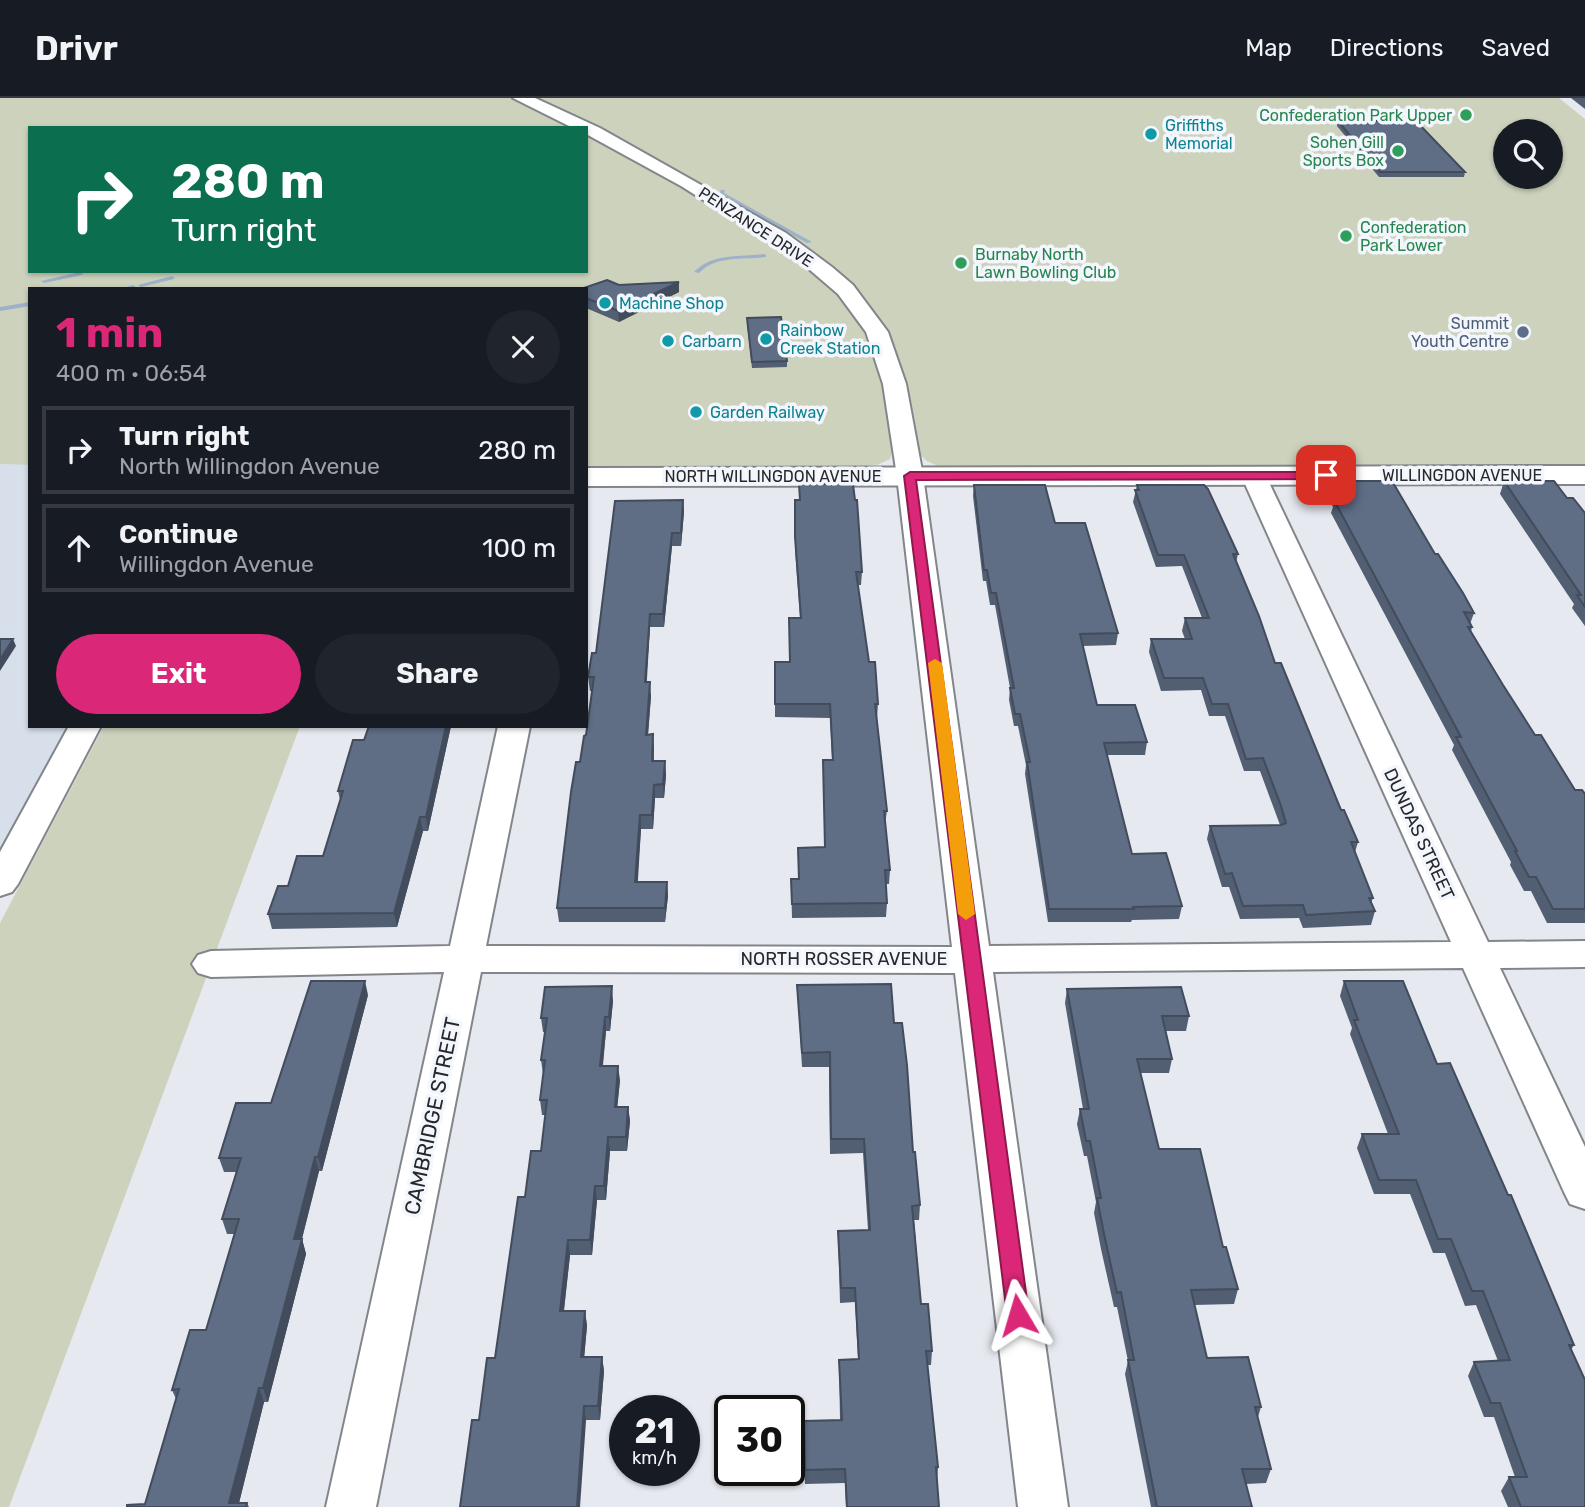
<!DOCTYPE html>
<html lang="en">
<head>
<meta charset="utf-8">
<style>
	body { margin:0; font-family:Rubik,sans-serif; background:#20242c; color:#f1f3f6; height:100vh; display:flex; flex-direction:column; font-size:26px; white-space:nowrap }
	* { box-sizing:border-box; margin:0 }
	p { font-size:23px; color:#9ea1a6 }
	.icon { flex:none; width:38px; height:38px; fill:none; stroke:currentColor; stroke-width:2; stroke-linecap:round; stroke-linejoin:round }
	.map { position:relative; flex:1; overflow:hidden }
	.side { position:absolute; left:28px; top:189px; width:560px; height:441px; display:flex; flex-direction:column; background:#171b24; border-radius:0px; box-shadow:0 2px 5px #0004 }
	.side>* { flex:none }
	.top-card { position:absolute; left:28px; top:28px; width:560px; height:147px; border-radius:0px; box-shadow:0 2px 5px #0004; background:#0b6e4f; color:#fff; overflow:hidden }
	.controls { position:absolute; left:1493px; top:21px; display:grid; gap:14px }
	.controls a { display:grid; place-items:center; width:70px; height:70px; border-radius:50%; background:#171b24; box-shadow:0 2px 5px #0004; font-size:35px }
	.speed { position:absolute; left:609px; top:1297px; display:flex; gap:14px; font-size:35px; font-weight:700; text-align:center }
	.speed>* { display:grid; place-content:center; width:91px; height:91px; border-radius:50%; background:#171b24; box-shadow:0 2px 5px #0004; line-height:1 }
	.speed small { font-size:18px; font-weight:400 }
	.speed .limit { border:4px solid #111; border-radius:10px; background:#fff; color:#111 }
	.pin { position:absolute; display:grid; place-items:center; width:60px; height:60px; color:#fff; margin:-30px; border-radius:14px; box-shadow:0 4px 10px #0006 }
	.me { position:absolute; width:77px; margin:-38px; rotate:353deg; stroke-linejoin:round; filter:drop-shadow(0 0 5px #0008) }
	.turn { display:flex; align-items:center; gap:24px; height:147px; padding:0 28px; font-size:32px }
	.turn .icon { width:91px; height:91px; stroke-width:2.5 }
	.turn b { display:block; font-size:49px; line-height:60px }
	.round { display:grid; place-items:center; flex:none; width:74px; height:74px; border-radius:37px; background:#20242c }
	.overview { display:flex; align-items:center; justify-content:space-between; height:119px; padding:0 28px }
	h1 { font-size:42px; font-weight:700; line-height:52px; color:#db2777 }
	.cta { display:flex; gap:14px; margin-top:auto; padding:14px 28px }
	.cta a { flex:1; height:80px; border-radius:42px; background:#db2777; color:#fff; font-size:28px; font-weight:700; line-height:80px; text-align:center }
	.cta a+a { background:#20242c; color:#f1f3f6 }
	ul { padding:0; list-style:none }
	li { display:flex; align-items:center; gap:21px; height:88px; margin:0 14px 10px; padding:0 14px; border:4px solid #363941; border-radius:0px }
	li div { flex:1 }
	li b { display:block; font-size:26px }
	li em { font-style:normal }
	header { display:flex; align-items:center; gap:42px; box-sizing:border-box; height:98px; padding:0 35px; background:#171b24; border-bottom:2px solid #363941 }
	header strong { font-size:33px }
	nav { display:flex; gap:38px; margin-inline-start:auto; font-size:24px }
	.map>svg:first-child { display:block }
</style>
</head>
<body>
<header>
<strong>Drivr</strong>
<nav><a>Map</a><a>Directions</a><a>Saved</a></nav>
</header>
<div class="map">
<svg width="1585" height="1409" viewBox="0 0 1585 1409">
	<rect width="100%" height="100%" fill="#e6eaf0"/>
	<!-- built -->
	<path fill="#d7dfeb" d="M0,366L30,367V628H69L0,754Z"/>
	<!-- green -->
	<path fill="#cdd2bd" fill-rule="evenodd" d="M0,0H1559L1585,21V371L963,369L938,368L927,363L918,355L893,349L890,361L877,367L864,368L586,372V191H30V367L0,366ZM30,30H586V173H30ZM1505,33H1550V79H1505Z
		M104,628H300L9,1409H0V825Z"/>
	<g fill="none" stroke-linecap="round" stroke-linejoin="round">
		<!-- stream -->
		<path fill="#9db1ca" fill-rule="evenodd" d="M721,92H725L724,95L812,144L807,145L719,96Z
			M764,156L766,157V159C743,162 716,157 699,175L694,174C712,155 740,159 764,156Z
			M80,174L83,176L82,177L44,185L41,183Z
			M172,178L175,180L174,181L141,189L138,187Z
			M133,187L135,188V190L121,191Z
			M30,204V208L0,213V209Z"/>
		<!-- street casing -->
		<g stroke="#82868b" stroke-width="4">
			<path id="street" d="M513,0H535L600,30L786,135L832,169L853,187L888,234L906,286L923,378L989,848L1451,844L1241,377L1245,372L1254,369L1263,372L1488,844L1585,843V869L1500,870L1585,1049V1111L1570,1106L1564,1094L1463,870L993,874L1068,1409H1018L955,875L481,874L376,1409H326L444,874L211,879L198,875L192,866L198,857L211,853L450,848L498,628H530L486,848L952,849L897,378L883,286L866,234L838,196L796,160L681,88L586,36V30H573Z
				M69,628H101L18,786L12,794L0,798V754Z"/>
		</g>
		<!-- secondary casing -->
		<g stroke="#82868b" stroke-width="4">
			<path id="secondary" d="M1585,368V386L586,388V370Z"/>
		</g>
		<!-- street -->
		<use href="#street" fill="#fff" fill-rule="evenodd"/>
		<!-- secondary -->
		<use href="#secondary" fill="#fff" fill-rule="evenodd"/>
	</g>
	<!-- wall -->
	<path fill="#525e72" d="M1571,0H1585V11Z
		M1338,23L1465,74L1464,79H1379L1337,28Z
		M586,191L679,194L619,224L586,210Z
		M747,226L787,263V269L752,270Z
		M1328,383L1435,456L1474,515L1470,526L1472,529L1471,534L1503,587L1535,637L1575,692L1585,696V825H1547L1531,793H1524L1510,767L1511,764L1452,652L1454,647L1331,415L1333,409L1326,395Z
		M1504,383L1567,400L1585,415V528L1572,510L1574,506L1500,396Z
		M799,386L862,474L861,487H858L869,564L878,606L877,620L887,713L885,726L890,772L889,786H886L887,805L886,819L792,820L791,781H798L825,750L823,662H832L830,620L775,619V564H790L800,520L795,451V402H799Z
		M974,387L1055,425L1118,535L1116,547L1083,548L1097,607L1147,644L1145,657H1107L1132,756L1182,808L1179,821L1132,822L1131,824H1048L1025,676L1026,667L1018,628H1014L1009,602L1010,590L995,507H990L986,483H983L973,398Z
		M1137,387L1238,456L1236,465L1275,565L1341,712L1358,744L1355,754L1373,800L1371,805L1375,813L1371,827L1303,830L1299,820L1240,821L1229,789H1222L1207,741L1210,728L1280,727L1260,673H1244L1225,618H1209L1201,592L1161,593L1149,554L1151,541H1185L1182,533L1185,520H1202L1182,468L1156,469L1133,404Z
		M683,402L684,414L681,448H672L664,529H650L646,584L651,598L648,636H653L654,663H665L666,677L664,700H655L653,731H641L637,784H667L668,798L665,824H559L557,810L580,664L586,637L592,593H590L588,579L596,555Z
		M369,628H451L428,733H423L397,829L272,831L268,816L288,788L323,758L340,702L338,693L364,642Z
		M1344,883L1437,966L1574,1247L1571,1252L1585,1409H1508L1501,1393L1509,1379H1515L1494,1319H1484L1468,1278L1474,1264L1498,1263L1476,1207L1465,1208L1445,1155H1433L1410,1096H1374L1357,1050L1362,1036H1388L1350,936L1352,930L1340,898Z
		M797,887L894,925L920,1107L919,1122H914L921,1206L932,1253L931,1267H927L938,1369L937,1381L939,1409H846L845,1385L805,1386L804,1323L840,1322L839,1262L858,1261L855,1204L840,1205L838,1133L868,1132L863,1055L830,1056L829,969H802Z
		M1067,891L1189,918L1186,933H1166L1172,961L1169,975H1140L1159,1051L1223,1149L1238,1191L1234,1206L1194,1207L1207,1260L1261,1309L1258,1319L1271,1371L1266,1385L1246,1386L1252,1409H1151L1125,1276L1128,1263L1117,1209H1114L1101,1151L1094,1115L1096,1104L1087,1058H1084L1077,1026L1080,1011H1083L1065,905Z
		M368,897L322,1073H319L302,1141L306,1156L268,1304H264L239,1405H247L249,1409H127L145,1406L176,1301L172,1292L206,1232L234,1136H227L222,1121L236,1074H224L219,1060L271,1005Z
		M613,903L610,933H606L603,968L620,982L617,1009H628L630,1023L627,1053H610L606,1102H597L592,1157H570L564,1213H585L587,1228L584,1259H602L604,1273L600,1322H479L495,1260L525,1099L541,1053L546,1017H542L540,1002L543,976L541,962L545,934H543L541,920Z"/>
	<!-- shaded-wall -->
	<path fill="#424c5d" d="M679,184V194L619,224L618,213Z
		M683,402L684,414L681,448V435Z
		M672,435V448L664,529L663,516Z
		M650,516V529L646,598L645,584Z
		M13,541L16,548L0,573V562Z
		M650,584L651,598L647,650L646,637Z
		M446,628H451L428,733L426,719Z
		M653,636L654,650L653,677L652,663Z
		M665,663L666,677L664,700L663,686Z
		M654,687L655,700L653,731L652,717Z
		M640,717L641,731L637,798L635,784Z
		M420,719L423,733L397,829L394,815Z
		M667,784L668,798L665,824V810Z
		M365,883L368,897L322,1073L318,1059Z
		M612,888L613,903L610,933L609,919Z
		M605,919L606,933L601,982L600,968Z
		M618,968L620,982L616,1023L615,1009Z
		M628,1009L630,1023L627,1053L626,1039Z
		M608,1039L610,1053L606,1102L604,1088Z
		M315,1059L319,1073L300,1148L302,1141L306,1156L268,1304L263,1290L294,1141Z
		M595,1088L597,1102L592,1157L590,1142Z
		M568,1142L570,1157L562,1228L560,1213Z
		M585,1213L587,1228L583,1273L581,1259Z
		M602,1259L604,1273L600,1322L598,1308Z
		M259,1290L264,1304L238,1409L229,1405Z
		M584,1308L586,1323L580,1409H577Z"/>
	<!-- building -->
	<path fill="#5f6d85" stroke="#424c5d" stroke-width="2" d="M1338,23H1416L1465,74H1380Z
		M607,182L619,187L679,184L618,213L586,200V191H581Z
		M781,219L787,263L752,264L747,220Z
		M1328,383H1392L1435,456H1438L1463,495L1474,515L1464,514L1472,529H1468L1503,587L1535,637H1541L1575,692H1582L1585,696V811H1553L1536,779H1529L1515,753H1517L1456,639H1461L1334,402H1338Z
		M1504,383H1554L1567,400H1573L1585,415V509L1577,497H1581Z
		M799,386H853L855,402H857L862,474H856L869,564H875L878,606H875L887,713H884L890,772H885L887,805L792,806L791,781H799L798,750L825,749L823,662H833L830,606H775V564H790L789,520H801L795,439V402H800Z
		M974,387H1045L1055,425H1085L1118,535L1080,536L1097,607H1135L1147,644L1104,645L1132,756L1166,755L1182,808L1133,809L1134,811H1049L1027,664H1030L1020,616H1015L1010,590H1014L996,495H991L987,472H984Z
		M1137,387H1204L1208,391L1238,456H1233L1259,518L1275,565H1281L1341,712H1344L1358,744H1351L1373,800H1369L1375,813L1306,817L1303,807L1243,808L1232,775L1225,776L1210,728L1281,727L1286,725L1281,708L1263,660L1246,661L1228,606H1212L1203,580H1164L1151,541H1192L1185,520H1209L1184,457H1158L1135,392H1139Z
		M683,402L681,435H672L663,516H650L645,584H650L646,637L653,636L652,663H665L663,686L654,687L652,717H640L635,784H667L665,810H557L571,694L576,664H580L584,638L586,637L594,579H588L592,555H596L615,403Z
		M0,541H13L0,562Z
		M369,628H446L426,719H420L394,815L268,816L278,788H288L297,758H323L343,693H338L353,642H364Z
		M311,883H365L318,1059H315L294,1141H302L263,1290H259L229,1405H247L246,1409H127V1407L145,1406L179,1291L172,1292L190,1232H206L239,1121H222L241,1060H219L236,1005H271Z
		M1344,883H1403L1437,966L1450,965L1508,1097H1511L1574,1247H1569L1585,1282V1409H1521L1509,1379H1527L1500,1305H1491L1474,1264L1510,1262L1483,1193H1472L1451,1141H1438L1416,1082H1379L1362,1036H1399L1354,922H1358Z
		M891,886L894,925H902L907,967L913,1054H915L920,1107L912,1108L921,1206H928L932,1253H926L938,1369H936L939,1409H847L845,1371L805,1372L804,1323L842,1322L839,1262L859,1261L855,1190H841L838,1133L870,1132L864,1041H831L830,954L802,955L797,887Z
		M612,888L609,919H605L600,968H618L615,1009H628L626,1039H608L604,1088H595L590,1142H568L560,1213H585L581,1259H602L598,1308H584L577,1409H460L472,1322H479L487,1260H495L518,1099H525L531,1053H541L547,1002H540L545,962H541L547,920H541L545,889Z
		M1181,889L1189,918H1162L1172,961H1137L1159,1051H1200L1223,1149H1226L1238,1191L1191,1192L1207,1260L1248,1259L1261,1309H1255L1271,1371H1242L1252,1409H1157L1128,1262H1134L1121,1194L1117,1195L1104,1136L1097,1100H1101L1090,1043H1086L1080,1011H1089L1067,891Z"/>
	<!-- route -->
	<path fill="#db2777" stroke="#8e194d" stroke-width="2" d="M910,374H1326L1333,377L1326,381L916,382L1029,1217L1026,1224L1018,1226L1011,1224L1007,1217L904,378Z"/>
	<!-- slow -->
	<path fill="#f59e0b" d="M935,561L942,565L975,816L966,822L958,816L928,565Z"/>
	<!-- markers -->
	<g fill="#2e9e5b" stroke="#f3f7fd" stroke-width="2.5">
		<circle cx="1466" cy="17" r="7"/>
		<circle cx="1398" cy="53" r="7"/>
		<circle cx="1346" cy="138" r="7"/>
		<circle cx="961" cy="165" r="7"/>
	</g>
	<g fill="#0f9aa8" stroke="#f3f7fd" stroke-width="2.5">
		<circle cx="1151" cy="36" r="7"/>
		<circle cx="605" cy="205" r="7"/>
		<circle cx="766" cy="241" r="7"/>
		<circle cx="668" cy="243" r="7"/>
		<circle cx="696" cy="314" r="7"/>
	</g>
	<circle fill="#5c6f8a" stroke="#f3f7fd" stroke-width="2.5" cx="1523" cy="234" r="7"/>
	<g text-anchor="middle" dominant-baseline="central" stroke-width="7" stroke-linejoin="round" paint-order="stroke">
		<!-- far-leisure labels -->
		<g font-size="16" fill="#27864d" stroke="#f3f7fd" text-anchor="end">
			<text x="1452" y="17">Confederation Park Upper</text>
			<text x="1384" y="44">Sohen Gill<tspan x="1384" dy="18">Sports Box</tspan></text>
			<text x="1360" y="129" text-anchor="start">Confederation<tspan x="1360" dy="18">Park Lower</tspan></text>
			<text x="975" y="156" text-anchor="start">Burnaby North<tspan x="975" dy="18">Lawn Bowling Club</tspan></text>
		</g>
		<!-- far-culture labels -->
		<g font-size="16" fill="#0d838f" stroke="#f3f7fd" text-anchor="start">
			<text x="1165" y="27">Griffiths<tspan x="1165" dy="18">Memorial</tspan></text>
			<text x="619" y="205">Machine Shop</text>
			<text x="780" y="232">Rainbow<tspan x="780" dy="18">Creek Station</tspan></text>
			<text x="682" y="243">Carbarn</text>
			<text x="710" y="314">Garden Railway</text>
		</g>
		<!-- far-street labels -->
		<g font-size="16" fill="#26282a" stroke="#f3f7fd">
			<text transform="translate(756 129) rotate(33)">PENZANCE DRIVE</text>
			<text x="1462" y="377">WILLINGDON AVENUE</text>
			<text x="773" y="378">NORTH WILLINGDON AVENUE</text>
		</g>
		<!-- far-service labels -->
		<g font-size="16" fill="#4e5e75" stroke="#f3f7fd" text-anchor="end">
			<text x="1509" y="225">Summit<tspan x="1509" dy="18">Youth Centre</tspan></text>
		</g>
		<!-- street labels -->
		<g font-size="18" fill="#26282a" stroke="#f3f7fd">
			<text transform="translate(1419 736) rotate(65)">DUNDAS STREET</text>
			<text x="844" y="861">NORTH ROSSER AVENUE</text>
		</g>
		<!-- near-street labels -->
		<g font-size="21" fill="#26282a" stroke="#f3f7fd">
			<text transform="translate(432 1018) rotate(-78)">CAMBRIDGE STREET</text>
		</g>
	</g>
</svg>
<div class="controls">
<a><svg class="icon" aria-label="search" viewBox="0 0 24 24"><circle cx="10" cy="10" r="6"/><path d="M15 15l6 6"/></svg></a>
</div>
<div class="speed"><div>21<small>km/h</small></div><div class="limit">30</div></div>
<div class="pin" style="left:1326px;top:377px;background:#d93025"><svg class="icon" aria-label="arrive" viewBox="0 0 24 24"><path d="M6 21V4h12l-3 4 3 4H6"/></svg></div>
<svg class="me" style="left:1018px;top:1217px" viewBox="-20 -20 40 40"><path d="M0-17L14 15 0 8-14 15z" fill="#db2777" stroke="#fff" stroke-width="4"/></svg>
<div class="top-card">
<div class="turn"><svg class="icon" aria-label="right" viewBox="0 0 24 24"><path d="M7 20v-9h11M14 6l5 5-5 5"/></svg><div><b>280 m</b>Turn right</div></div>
</div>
<section class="side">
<div class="overview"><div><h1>1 min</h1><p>400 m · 06:54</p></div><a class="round"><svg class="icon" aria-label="close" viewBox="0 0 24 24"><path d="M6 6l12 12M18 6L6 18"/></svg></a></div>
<ul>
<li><svg class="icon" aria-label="right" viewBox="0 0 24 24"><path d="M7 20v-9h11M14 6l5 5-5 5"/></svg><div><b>Turn right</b><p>North Willingdon Avenue</p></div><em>280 m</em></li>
<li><svg class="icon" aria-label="ahead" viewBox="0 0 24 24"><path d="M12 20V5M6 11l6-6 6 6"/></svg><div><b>Continue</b><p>Willingdon Avenue</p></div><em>100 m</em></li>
</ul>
<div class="cta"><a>Exit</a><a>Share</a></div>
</section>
</div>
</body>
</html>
